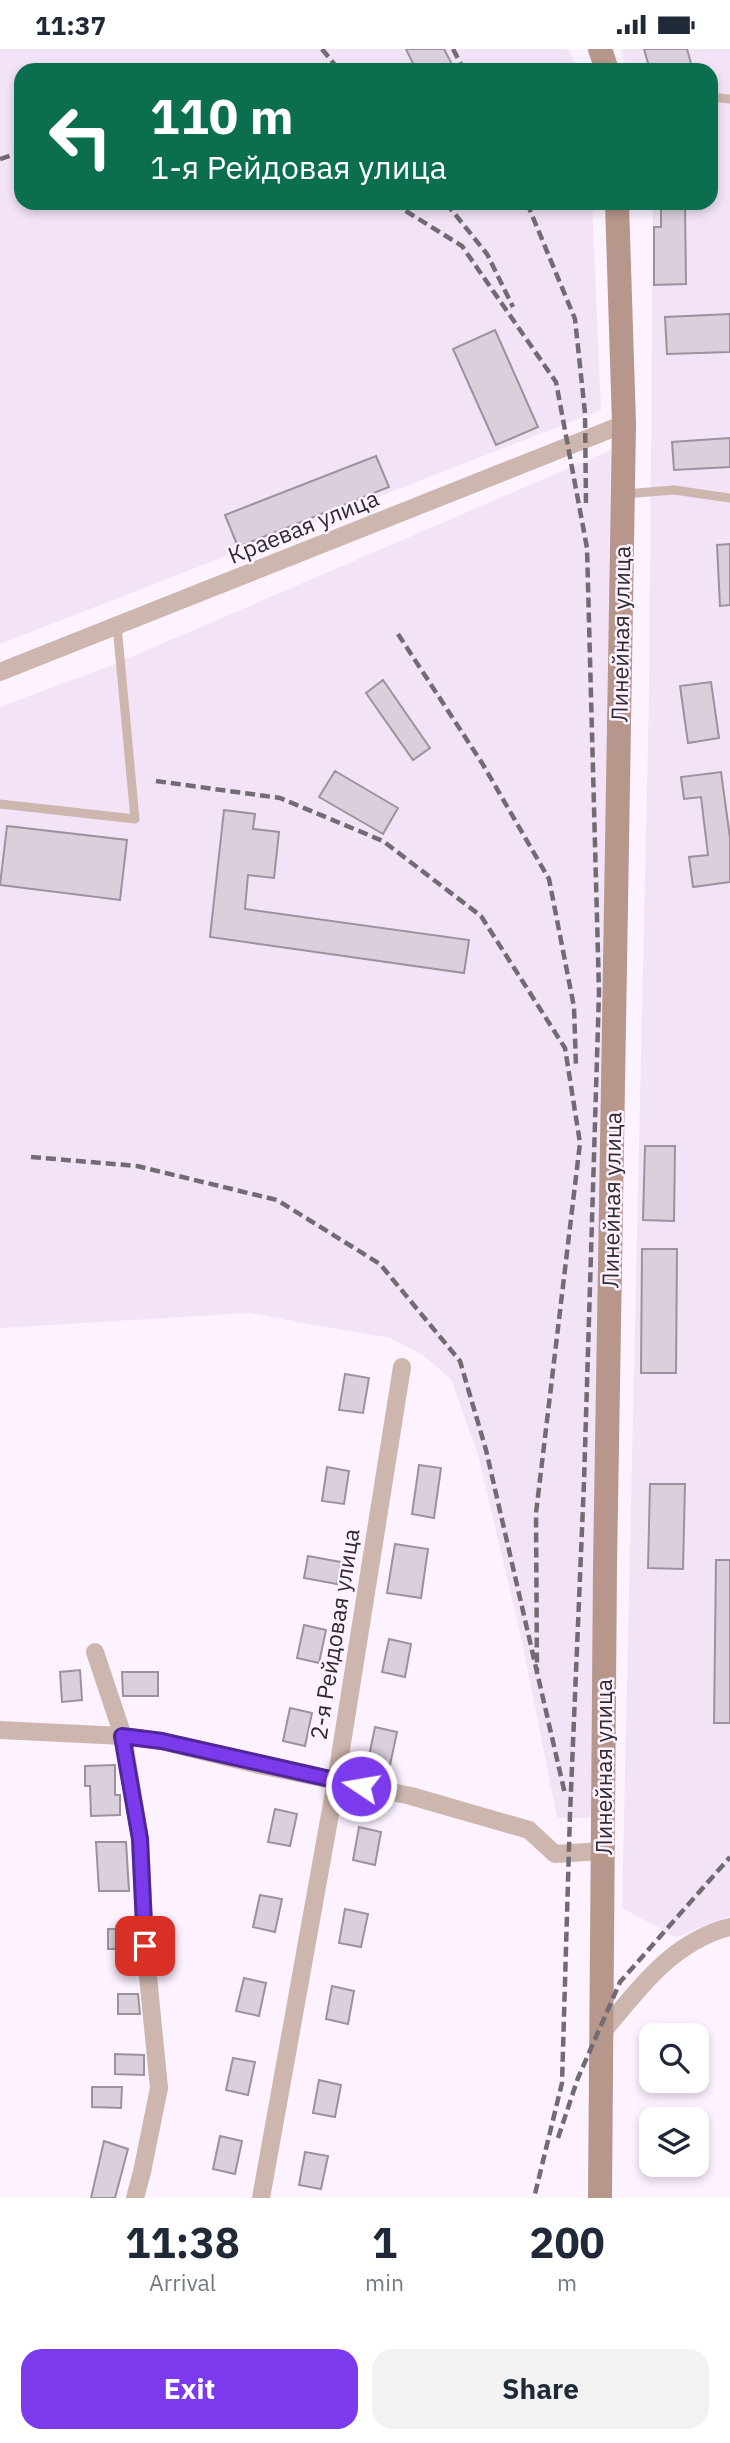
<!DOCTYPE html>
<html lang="en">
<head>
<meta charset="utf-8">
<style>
	body { margin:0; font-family:"IBM Plex Sans",sans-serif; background:#f2f2f3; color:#1f2937; height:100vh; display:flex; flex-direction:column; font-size:26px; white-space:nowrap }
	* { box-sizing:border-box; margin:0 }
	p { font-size:23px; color:#747a83 }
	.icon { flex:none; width:38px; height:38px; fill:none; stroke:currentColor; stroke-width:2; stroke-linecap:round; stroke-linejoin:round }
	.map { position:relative; height:2149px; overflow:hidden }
	.panel { display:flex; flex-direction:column; background:#fff; flex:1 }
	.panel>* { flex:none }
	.banner { position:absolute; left:14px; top:14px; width:704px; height:147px; border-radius:21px; box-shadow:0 4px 10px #0003; background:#0b6e4f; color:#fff; overflow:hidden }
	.buttons { position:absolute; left:639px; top:1974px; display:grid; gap:14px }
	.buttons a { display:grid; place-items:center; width:70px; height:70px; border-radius:14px; background:#fff; box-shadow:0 4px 10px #0003; font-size:35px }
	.pin { position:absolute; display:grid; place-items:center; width:60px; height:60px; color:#fff; margin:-30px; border-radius:14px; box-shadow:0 4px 10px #0006 }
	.me { position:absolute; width:77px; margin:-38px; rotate:282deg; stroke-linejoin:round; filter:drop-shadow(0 0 5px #0008) }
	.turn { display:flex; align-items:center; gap:24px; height:147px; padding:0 21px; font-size:32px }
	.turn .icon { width:91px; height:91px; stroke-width:2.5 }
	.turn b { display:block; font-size:49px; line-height:60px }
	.eta { display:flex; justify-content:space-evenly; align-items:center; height:119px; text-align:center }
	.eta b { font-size:42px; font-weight:800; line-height:49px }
	.button { display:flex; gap:14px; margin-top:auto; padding:14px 21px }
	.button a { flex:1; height:80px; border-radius:21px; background:#7c3aed; color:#fff; font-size:28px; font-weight:800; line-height:80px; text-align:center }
	.button a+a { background:#f2f2f3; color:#1f2937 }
	.status { display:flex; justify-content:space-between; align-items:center; height:49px; padding:0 35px; background:#fff; direction:ltr }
	.status svg { height:19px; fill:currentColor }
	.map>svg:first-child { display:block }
</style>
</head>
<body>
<div class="status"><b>11:37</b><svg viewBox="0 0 49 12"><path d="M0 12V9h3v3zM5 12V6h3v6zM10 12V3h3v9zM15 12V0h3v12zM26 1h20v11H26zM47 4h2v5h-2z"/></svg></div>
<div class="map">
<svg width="730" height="2149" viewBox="0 0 730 2149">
	<rect width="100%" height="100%" fill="#fdf2ff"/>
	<!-- built -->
	<path fill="#f3e3f6" d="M0,0H569L577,21H21V154H592L601,361L0,595Z
		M621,0H730V1867L676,1888L622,1859L649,650L653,154H710V21H627Z
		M611,401L591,1769H557L522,1592L479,1409L451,1330L420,1304L390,1289L249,1264L0,1279V658L115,615Z"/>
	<!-- building -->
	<path fill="#dad0dc" stroke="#9b929d" stroke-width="2" d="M406,0H444L455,21H416Z
		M644,0H687L692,18L684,21H650Z
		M661,154H685L686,235L654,236V178H661Z
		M730,265V303L667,305L665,268Z
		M495,281L538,378L496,396L453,300Z
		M730,389V418L674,421L672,393Z
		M376,407L389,438L238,498L225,466Z
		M730,495V556L720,557L717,496Z
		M383,631L430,699L413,711L366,644Z
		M711,633L719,689L688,694L680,637Z
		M335,722L398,759L383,785L319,748Z
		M721,723L730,789V833L693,838L689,808L708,806L701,748L684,750L681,728Z
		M224,761L255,765L253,780L279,783L274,829L248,826L245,860L469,891L464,924L210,888Z
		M7,777L127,791L120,851L0,836Z
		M645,1097H675L674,1172L643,1171Z
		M642,1200H677L676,1324H641Z
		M345,1325L369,1329L363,1364L339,1361Z
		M419,1416L441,1419L434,1469L412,1465Z
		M327,1418L349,1422L344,1455L322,1452Z
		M650,1435H685L683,1520L648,1519Z
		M395,1495L428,1500L421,1549L387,1544Z
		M308,1507L341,1513L337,1535L304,1529Z
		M716,1511H730V1674H714Z
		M304,1576L326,1581L319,1614L297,1609Z
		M389,1590L411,1595L405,1628L382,1623Z
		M80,1621L82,1651L62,1653L60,1623Z
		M122,1623H158V1647H123Z
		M290,1659L312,1664L305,1697L283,1692Z
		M375,1678L397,1683L390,1716L368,1712Z
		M115,1716V1746H120V1766L91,1767L90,1737H85V1717Z
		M275,1760L297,1765L290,1797L268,1793Z
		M359,1778L381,1783L375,1816L353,1811Z
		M96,1793H126L129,1842H99Z
		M260,1846L282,1850L275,1883L253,1878Z
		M345,1860L368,1865L361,1898L339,1894Z
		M108,1880H133L134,1900H108Z
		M244,1929L266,1934L259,1967L236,1962Z
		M332,1937L354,1942L348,1975L326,1970Z
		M118,1945H138L140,1965H118Z
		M115,2005L144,2006V2026L115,2025Z
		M233,2009L255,2013L248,2046L226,2041Z
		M319,2031L341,2036L335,2068L313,2064Z
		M92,2038H122L121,2059L92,2058Z
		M220,2087L242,2092L235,2125L213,2120Z
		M104,2092L128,2100L115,2149H91Z
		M305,2103L328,2107L321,2140L299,2136Z"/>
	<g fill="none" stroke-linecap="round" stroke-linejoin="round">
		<!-- lane -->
		<path stroke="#cdb6ae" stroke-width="9" d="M710,48L730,50
			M624,445L674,441L730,449
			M0,755L135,770L117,577"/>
		<!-- street -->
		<path stroke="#cdb6ae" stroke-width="18" d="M0,623L624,375
			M95,1603L123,1687L140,1790L145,1897L159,2039L142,2123L135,2149
			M0,1681L123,1687L161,1692L259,1716L411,1747L529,1781L555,1805L602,1802
			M601,1985C638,1941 671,1893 730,1878
			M261,2149L336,1732L402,1318"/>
		<!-- secondary -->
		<path stroke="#b7968b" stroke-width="24" d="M600,0L607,21
			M600,2149L605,1516L624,375L617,154"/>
		<!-- rail -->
		<path stroke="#716b73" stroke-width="4.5" stroke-dasharray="10 5" stroke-linecap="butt" d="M322,0L339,21
			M453,0L464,21
			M0,110L21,103
			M393,154L462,197L556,333L587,499L599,943L584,1433L570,1765L562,2034L534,2149
			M446,154L487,205L513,258
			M527,154L575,270L585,364L586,456
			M398,585L482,714L549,830L574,958L576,1018
			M156,732L280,749L383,792L481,867L565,999L580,1094L536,1464L537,1625
			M31,1108L137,1117L277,1151L380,1215L460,1312L486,1401L565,1745
			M558,2089L578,2029L620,1933L730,1808"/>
	</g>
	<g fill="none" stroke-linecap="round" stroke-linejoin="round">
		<!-- route casing -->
		<g stroke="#51269a" stroke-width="18">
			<path id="route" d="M145,1897L140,1790L122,1687L162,1692L361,1737"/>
		</g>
		<!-- route -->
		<use href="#route" stroke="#7c3aed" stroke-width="12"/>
	</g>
	<g text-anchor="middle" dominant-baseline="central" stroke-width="5" stroke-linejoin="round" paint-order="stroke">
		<!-- street labels -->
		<g font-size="23" fill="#2f2b30" stroke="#fdf2ff">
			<text transform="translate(303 477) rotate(-22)">Краевая улица</text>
			<text transform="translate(620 585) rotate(-89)">Линейная улица</text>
			<text transform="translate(611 1151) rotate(-89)">Линейная улица</text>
			<text transform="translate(334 1585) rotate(-81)">2-я Рейдовая улица</text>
			<text transform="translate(603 1718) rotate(-90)">Линейная улица</text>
		</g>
	</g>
</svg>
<div class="buttons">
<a><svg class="icon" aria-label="search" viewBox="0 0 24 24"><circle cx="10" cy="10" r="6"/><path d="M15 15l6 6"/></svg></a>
<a><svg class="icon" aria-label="layers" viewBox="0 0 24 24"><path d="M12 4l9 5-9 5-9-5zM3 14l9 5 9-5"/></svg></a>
</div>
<div class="pin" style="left:145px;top:1897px;background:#d93025"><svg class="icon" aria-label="arrive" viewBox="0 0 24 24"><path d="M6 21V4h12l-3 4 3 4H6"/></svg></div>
<svg class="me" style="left:361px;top:1737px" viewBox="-20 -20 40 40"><circle r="17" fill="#7c3aed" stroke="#fff" stroke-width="3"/><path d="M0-11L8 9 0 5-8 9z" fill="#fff"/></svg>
<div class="banner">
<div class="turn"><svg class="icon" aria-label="left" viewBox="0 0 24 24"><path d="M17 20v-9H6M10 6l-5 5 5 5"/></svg><div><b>110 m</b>1-я Рейдовая улица</div></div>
</div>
</div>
<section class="panel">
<div class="eta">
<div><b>11:38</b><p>Arrival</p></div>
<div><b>1</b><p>min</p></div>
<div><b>200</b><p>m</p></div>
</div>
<div class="button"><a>Exit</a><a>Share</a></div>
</section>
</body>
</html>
